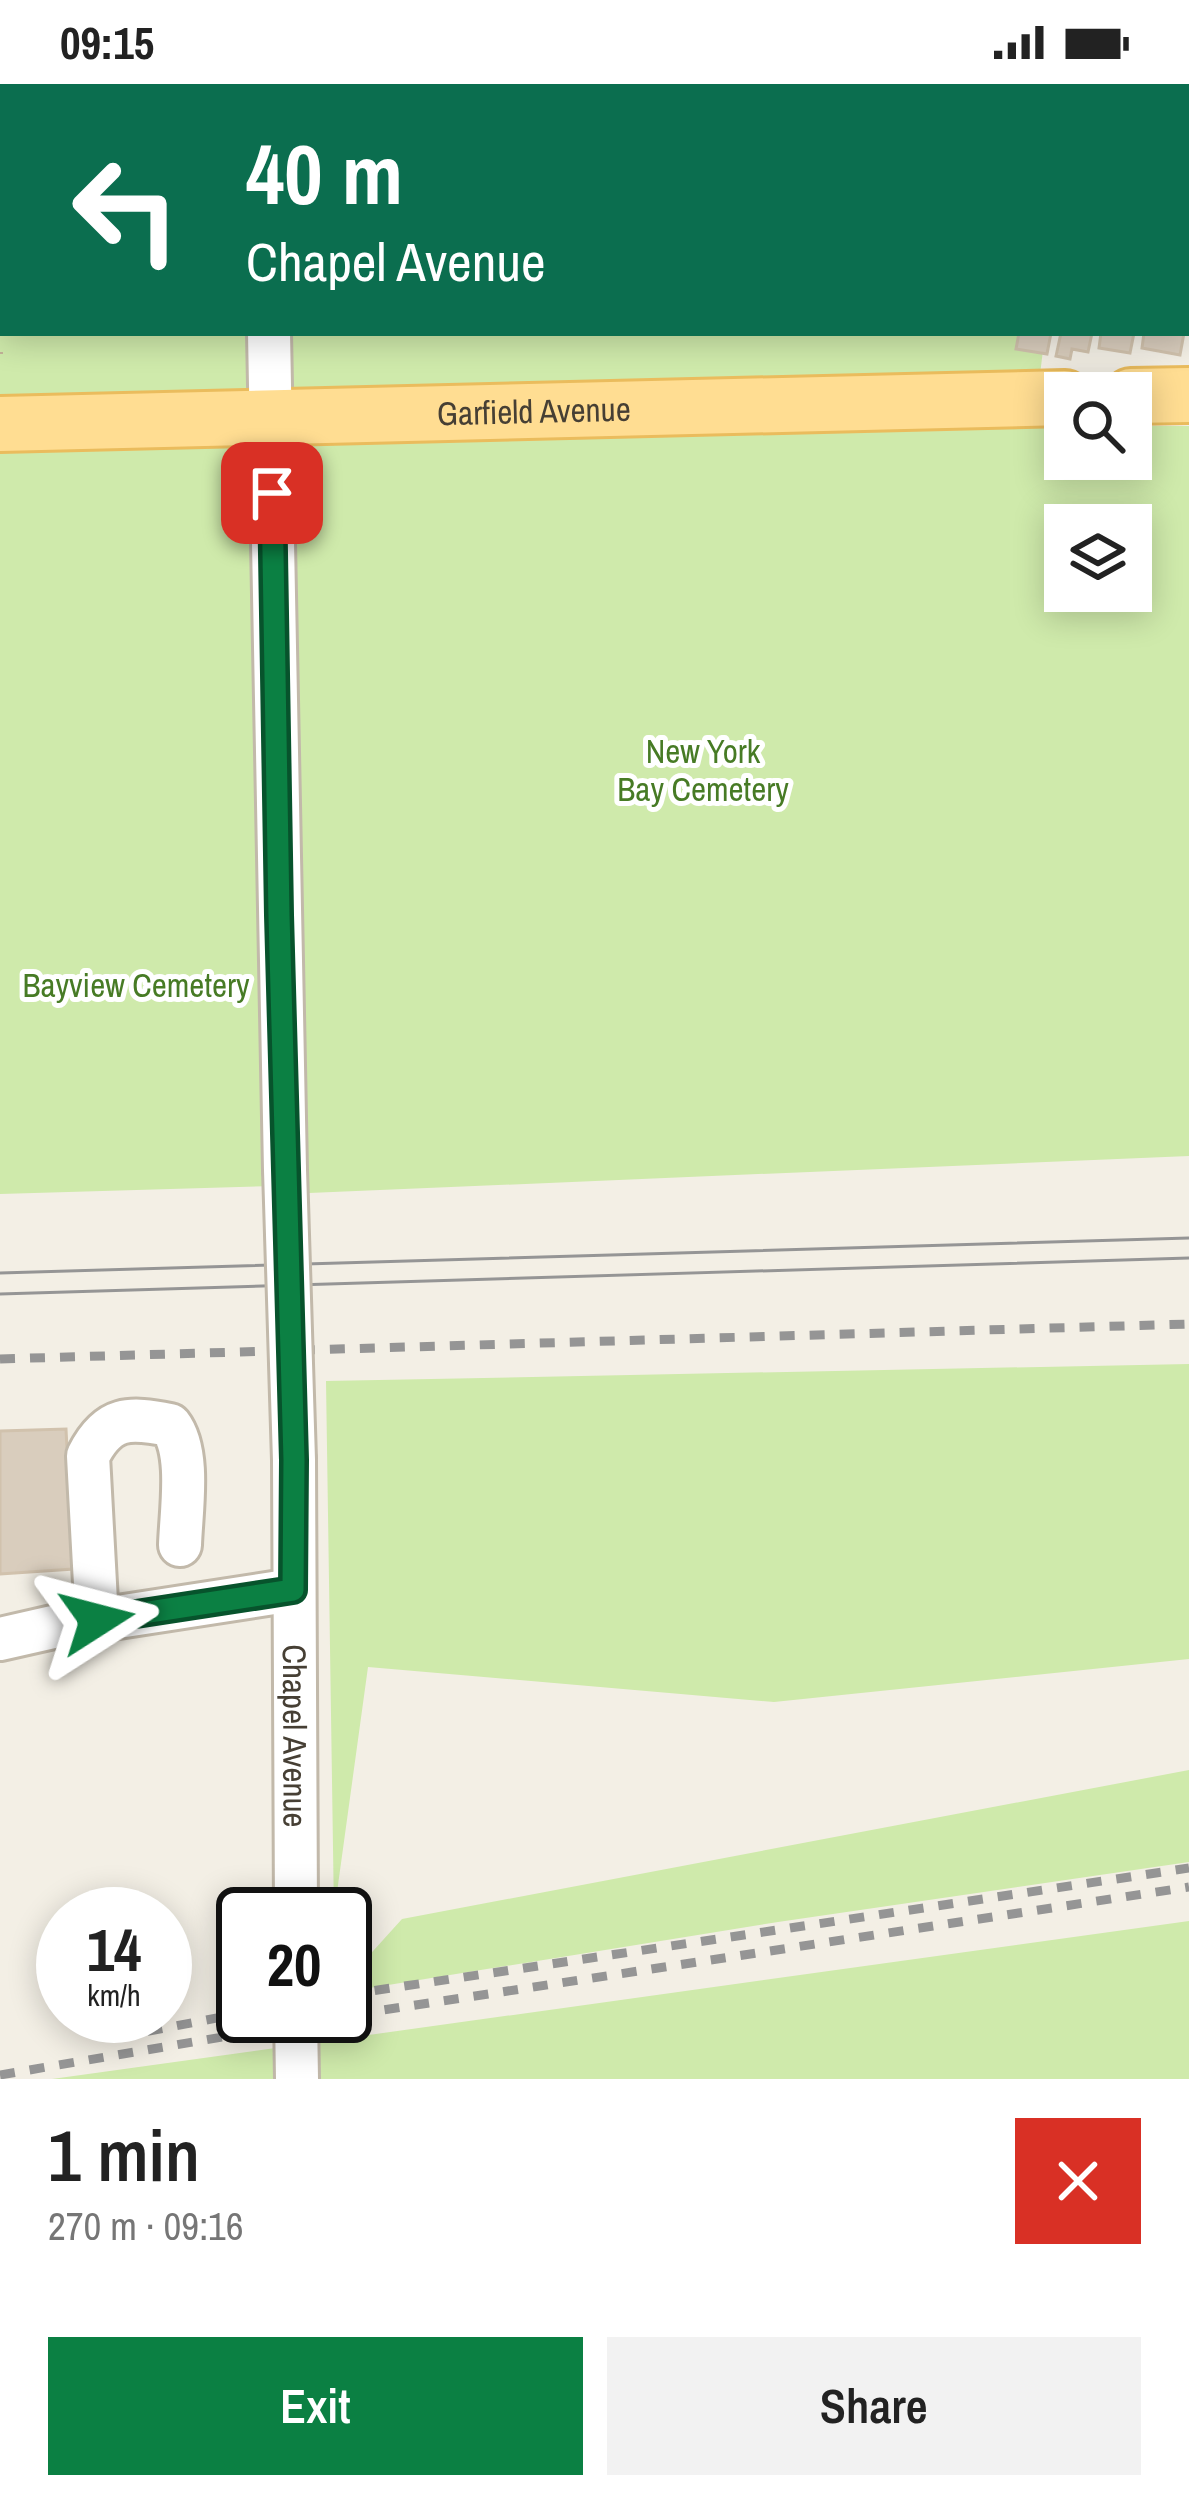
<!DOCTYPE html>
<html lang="en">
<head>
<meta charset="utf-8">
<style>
	body { margin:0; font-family:"Archivo Narrow",sans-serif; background:#f2f2f2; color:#222; height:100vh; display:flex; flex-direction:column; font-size:45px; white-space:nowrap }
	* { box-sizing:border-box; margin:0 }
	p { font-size:39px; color:#767676 }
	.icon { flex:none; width:66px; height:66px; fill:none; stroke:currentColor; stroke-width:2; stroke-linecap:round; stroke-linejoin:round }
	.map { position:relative; height:1995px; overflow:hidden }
	.panel { display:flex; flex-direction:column; background:#fff; flex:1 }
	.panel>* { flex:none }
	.banner { position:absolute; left:0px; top:0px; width:1191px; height:252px; box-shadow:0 6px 30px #0003; background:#0b6e4f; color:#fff; overflow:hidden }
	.tools { position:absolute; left:1044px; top:288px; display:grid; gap:24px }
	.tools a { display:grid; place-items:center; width:108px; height:108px; border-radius:0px; background:#fff; box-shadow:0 6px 30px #0003; font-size:60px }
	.speed { position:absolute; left:36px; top:1803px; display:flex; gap:24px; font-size:60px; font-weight:700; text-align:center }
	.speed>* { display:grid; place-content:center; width:156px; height:156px; border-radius:50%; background:#fff; box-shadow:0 6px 30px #0003; line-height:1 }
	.speed small { font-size:30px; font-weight:400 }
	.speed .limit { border:6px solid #111; border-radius:18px; background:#fff; color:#111 }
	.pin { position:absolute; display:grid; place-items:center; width:102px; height:102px; color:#fff; margin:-51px; border-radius:24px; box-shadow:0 6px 18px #0006 }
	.me { position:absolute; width:132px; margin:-66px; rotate:81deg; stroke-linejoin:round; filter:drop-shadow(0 0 9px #0008) }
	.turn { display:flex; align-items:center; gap:42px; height:252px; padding:0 48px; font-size:54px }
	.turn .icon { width:156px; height:156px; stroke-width:2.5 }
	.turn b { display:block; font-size:84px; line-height:102px }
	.round { display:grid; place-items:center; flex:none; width:126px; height:126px; border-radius:0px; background:#f2f2f2 }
	.summary { display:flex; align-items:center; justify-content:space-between; height:204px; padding:0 48px }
	h1 { font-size:72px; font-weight:600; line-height:90px }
	.button { display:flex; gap:24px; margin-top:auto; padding:24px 48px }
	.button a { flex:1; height:138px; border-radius:0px; background:#0b8043; color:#fff; font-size:48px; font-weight:600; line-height:138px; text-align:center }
	.button a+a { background:#f2f2f2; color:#222 }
	.status { display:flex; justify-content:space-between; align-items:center; height:84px; padding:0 60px; background:#fff; direction:ltr }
	.status svg { height:33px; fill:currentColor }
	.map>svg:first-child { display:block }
</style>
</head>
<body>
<div class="status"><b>09:15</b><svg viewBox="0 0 49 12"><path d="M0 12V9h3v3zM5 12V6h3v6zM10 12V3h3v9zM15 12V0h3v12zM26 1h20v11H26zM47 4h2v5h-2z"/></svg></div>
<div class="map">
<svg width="1189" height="1995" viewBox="0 0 1189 1995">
	<rect width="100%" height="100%" fill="#f3efe5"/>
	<!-- green -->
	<path fill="#cfeaab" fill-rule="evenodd" d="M0,0H262V3H3V249H265L274,1102L0,1110Z
		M278,0H1073V3H278Z
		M287,249H1045L1034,341L1065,342V375H1131V342H1189V1072L309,1109ZM1065,441H1131V507H1065Z
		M1189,1280V1575L774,1618L368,1583L334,1830L326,1297Z
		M1189,1686V1778L778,1838L345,1908V1898L402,1835Z
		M1189,1837V1995H52Z"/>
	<!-- building -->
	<path fill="#d9cdbd" stroke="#d1c2ad" stroke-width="3" d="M1019,249H1051L1047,270L1016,265Z
		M1061,249H1092L1088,268L1072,265L1070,275L1056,272Z
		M1101,249H1134L1130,269L1099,264Z
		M1144,249H1184L1180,271L1142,264Z
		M66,1345L73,1485L0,1490V1347Z"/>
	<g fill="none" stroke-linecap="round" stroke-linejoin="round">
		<!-- minor casing -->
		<g stroke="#c2b9aa" stroke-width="48">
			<g id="minor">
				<path d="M265,0L266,3"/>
				<path d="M269,249L285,1086"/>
				<path id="s1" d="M294,1376L296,1830"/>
				<path d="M97,1536L88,1372C108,1332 129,1333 170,1341C191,1368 181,1427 180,1461"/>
				<path d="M0,1555L53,1543L293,1506"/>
				<path d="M296,1932L297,1995"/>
			</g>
		</g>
		<!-- major casing -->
		<g stroke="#eabc5d" stroke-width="60">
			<g id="major">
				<path d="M1131,312L1189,311"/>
				<path id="s2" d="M0,340L1065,314"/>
			</g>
		</g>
		<!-- path -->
		<path stroke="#c2b298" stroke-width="6" stroke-dasharray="6 6" stroke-linecap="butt" d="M0,268V270"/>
		<!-- minor -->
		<use href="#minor" stroke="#fff" stroke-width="42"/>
		<!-- major -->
		<use href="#major" stroke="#ffdd92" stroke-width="54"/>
		<!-- tram -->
		<path stroke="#959595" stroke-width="3" d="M0,1189L1189,1154
			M0,1210L1189,1174"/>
		<!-- rail -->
		<path stroke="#959595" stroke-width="9" stroke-dasharray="15 15" stroke-linecap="butt" d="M0,1275L1189,1240
			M345,1911L1189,1784
			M118,1953L243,1929
			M0,1991L357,1930L1189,1803"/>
		<!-- minor-bridge casing -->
		<g stroke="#c2b9aa" stroke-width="48" stroke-linecap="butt">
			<path id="minor-bridge" d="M285,1086L294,1376"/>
		</g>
		<!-- minor-bridge -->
		<use href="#minor-bridge" stroke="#fff" stroke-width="42"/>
	</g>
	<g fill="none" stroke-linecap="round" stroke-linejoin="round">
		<!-- route casing -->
		<g stroke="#07532c" stroke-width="30">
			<path id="route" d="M97,1536L293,1506L294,1376L279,831L272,409"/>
		</g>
		<!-- route -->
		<use href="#route" stroke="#0b8043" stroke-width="21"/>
	</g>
	<g text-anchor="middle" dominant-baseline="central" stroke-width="10" stroke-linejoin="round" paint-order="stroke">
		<!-- street labels -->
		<g font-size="33" fill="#463f34" stroke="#fff">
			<text stroke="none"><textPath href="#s2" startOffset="534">Garfield Avenue</textPath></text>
			<text stroke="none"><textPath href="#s1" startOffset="276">Chapel Avenue</textPath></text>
		</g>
		<!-- park labels -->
		<g font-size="33" fill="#477b25" stroke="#fff">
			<text x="703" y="667">New York<tspan x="703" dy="38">Bay Cemetery</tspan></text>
			<text x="136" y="901">Bayview Cemetery</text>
		</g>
	</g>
</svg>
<div class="tools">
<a><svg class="icon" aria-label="search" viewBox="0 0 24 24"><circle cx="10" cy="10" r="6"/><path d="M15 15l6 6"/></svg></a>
<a><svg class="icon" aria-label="layers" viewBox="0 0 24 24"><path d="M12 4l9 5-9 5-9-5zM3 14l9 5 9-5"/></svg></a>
</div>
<div class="speed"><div>14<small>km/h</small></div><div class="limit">20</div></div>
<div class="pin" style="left:272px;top:409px;background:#d93025"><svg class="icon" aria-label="arrive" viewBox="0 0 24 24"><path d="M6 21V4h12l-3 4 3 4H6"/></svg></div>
<svg class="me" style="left:97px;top:1536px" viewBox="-20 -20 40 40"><path d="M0-17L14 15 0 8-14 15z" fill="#0b8043" stroke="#fff" stroke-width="4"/></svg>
<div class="banner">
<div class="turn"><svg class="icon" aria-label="left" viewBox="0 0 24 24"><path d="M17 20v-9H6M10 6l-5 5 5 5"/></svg><div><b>40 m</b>Chapel Avenue</div></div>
</div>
</div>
<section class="panel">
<div class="summary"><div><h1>1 min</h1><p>270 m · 09:16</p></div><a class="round" style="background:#d93025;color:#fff"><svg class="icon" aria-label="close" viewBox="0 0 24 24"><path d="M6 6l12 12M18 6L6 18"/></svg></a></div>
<div class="button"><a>Exit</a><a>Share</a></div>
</section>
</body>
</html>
